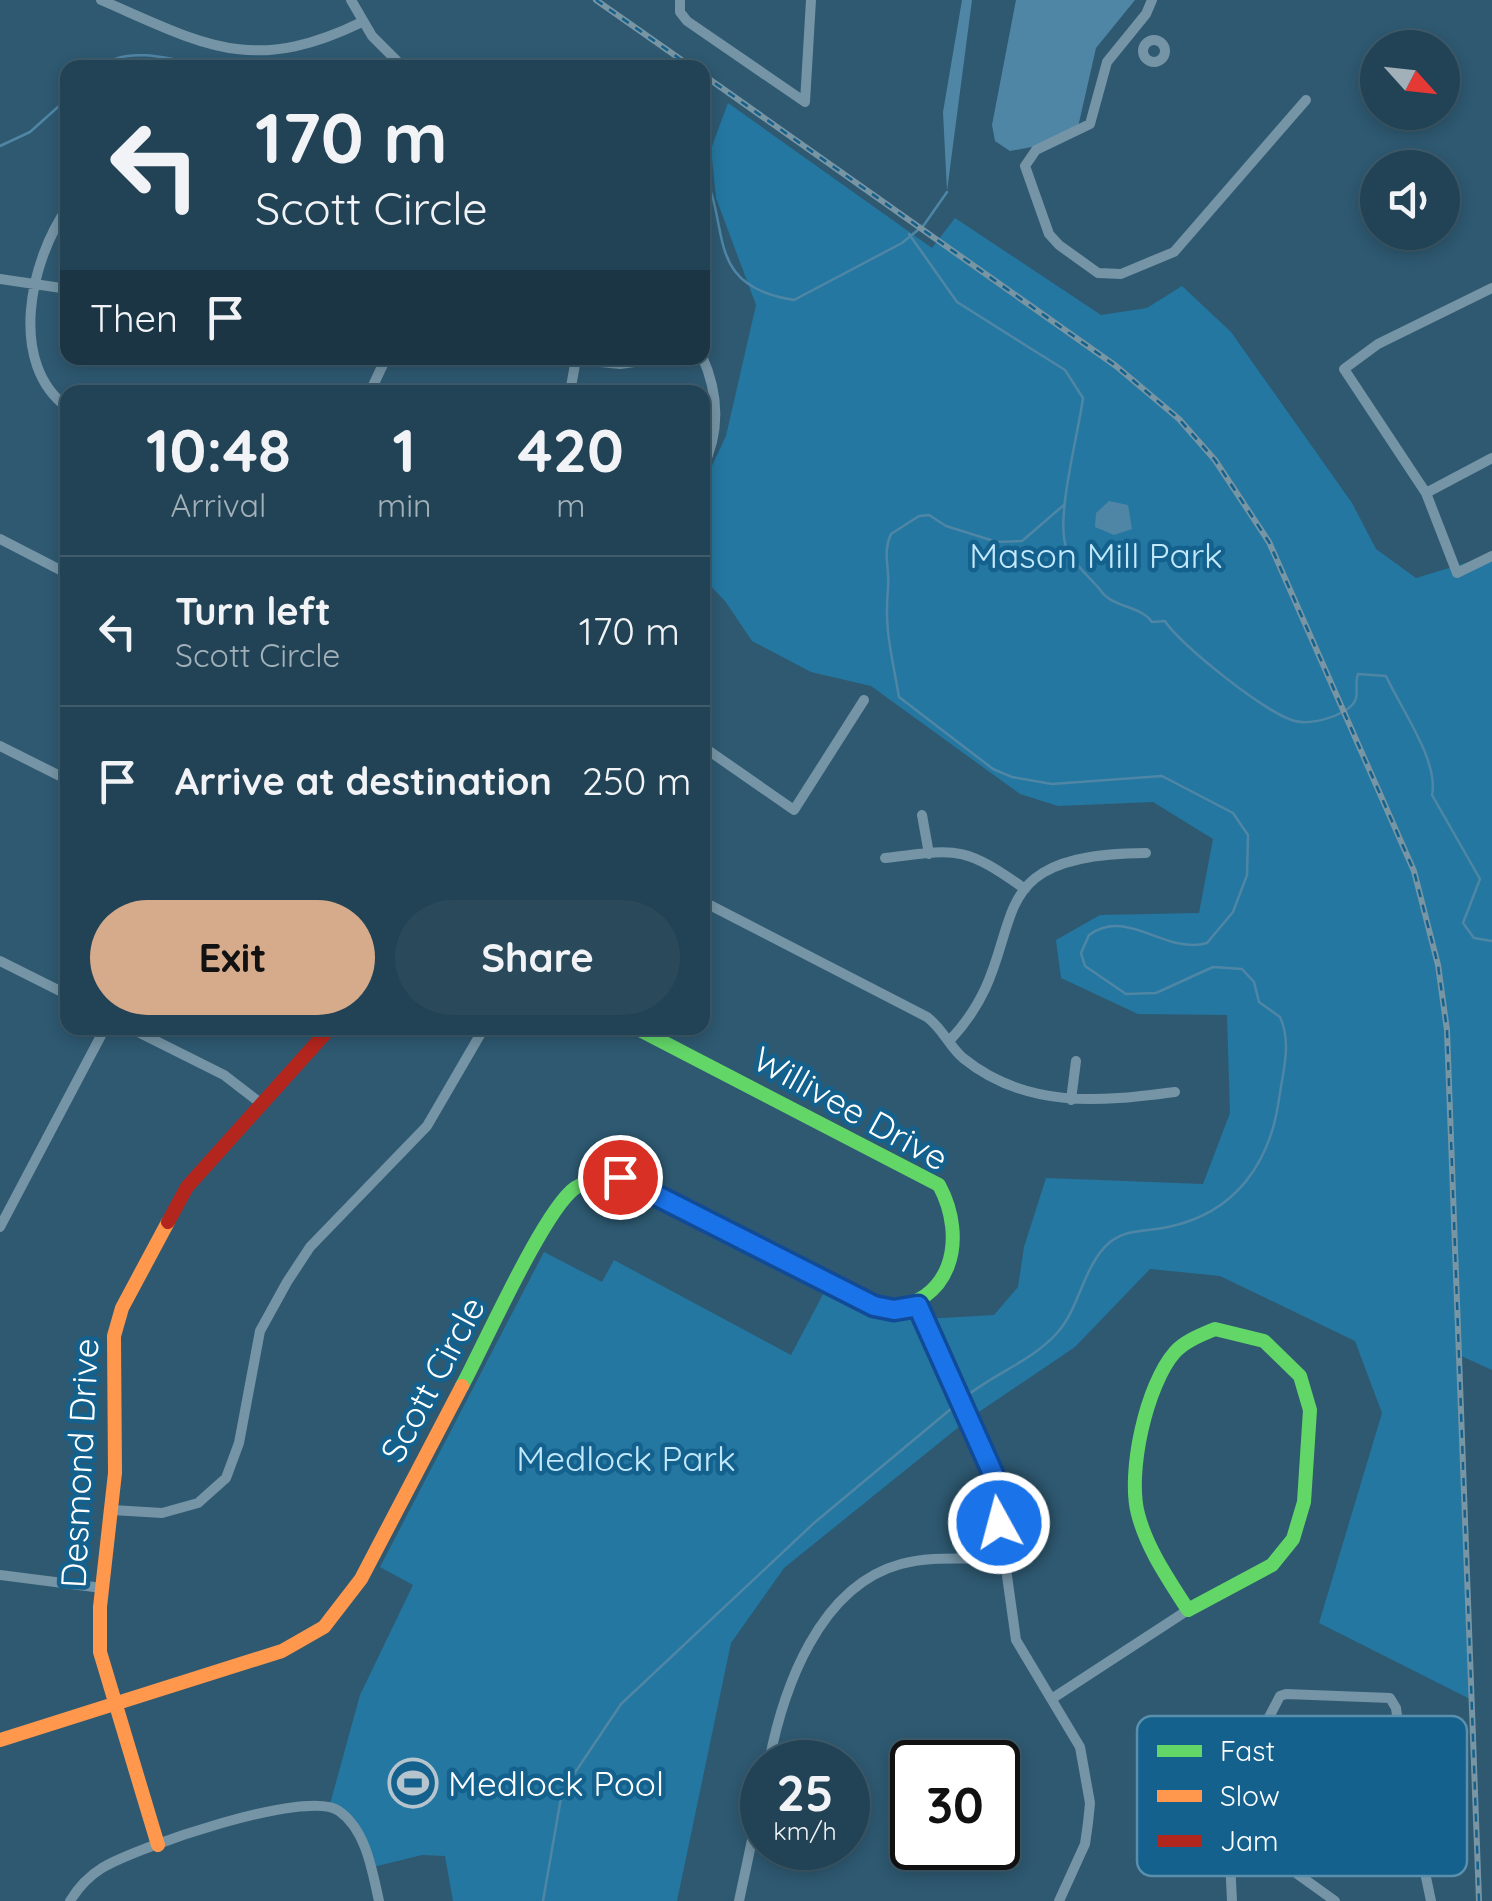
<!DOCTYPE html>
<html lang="en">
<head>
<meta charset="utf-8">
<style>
	body { margin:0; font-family:Quicksand,sans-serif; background:#2a4a5b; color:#f1f3f6; height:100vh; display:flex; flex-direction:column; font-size:38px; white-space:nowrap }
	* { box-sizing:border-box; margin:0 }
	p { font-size:32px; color:#a2b0b9 }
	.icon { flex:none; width:55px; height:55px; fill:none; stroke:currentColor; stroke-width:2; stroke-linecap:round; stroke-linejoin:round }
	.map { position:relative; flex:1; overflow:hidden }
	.details { position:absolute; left:60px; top:385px; width:650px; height:650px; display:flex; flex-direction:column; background:#224355; border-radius:20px; box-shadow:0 5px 15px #0003,0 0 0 2px #3f5c6c }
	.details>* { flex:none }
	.guide { position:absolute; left:60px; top:60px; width:650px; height:305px; border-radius:20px; box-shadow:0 5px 15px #0003,0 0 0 2px #3f5c6c; background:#224355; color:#f1f3f6; overflow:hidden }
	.needle { width:65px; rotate:117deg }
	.fabs { position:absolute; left:1360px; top:30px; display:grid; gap:20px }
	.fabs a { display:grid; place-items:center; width:100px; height:100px; border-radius:50%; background:#224355; box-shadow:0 5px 15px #0003,0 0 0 2px #3f5c6c; font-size:50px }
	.speed { position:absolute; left:740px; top:1740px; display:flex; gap:20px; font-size:50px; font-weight:700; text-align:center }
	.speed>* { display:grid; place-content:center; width:130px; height:130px; border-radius:50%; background:#224355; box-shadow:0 5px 15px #0003,0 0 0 2px #3f5c6c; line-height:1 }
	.speed small { font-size:25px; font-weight:400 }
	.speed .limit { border:5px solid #111; border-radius:15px; background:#fff; color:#111 }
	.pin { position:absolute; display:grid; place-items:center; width:85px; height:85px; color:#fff; margin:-42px; border:5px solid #fff; border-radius:50%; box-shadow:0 2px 10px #0007 }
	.me { position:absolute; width:110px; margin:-55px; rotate:353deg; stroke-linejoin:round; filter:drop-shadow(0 0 8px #0008) }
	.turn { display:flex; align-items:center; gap:35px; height:210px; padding:0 30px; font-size:45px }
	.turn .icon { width:130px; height:130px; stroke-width:2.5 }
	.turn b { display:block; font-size:70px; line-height:85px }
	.then { display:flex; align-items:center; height:95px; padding:0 30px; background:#0003; gap:20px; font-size:38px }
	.eta { display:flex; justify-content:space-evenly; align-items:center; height:170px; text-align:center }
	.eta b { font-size:60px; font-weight:700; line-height:70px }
	.cta { display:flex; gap:20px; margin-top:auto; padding:20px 30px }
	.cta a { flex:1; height:115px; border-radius:60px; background:#d6ab8b; color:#111; font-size:40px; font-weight:700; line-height:115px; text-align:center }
	.cta a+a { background:#2a4a5b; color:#f1f3f6 }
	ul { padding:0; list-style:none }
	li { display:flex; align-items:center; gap:30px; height:150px; padding:0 30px; border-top:2px solid #3f5c6c }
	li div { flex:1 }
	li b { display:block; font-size:38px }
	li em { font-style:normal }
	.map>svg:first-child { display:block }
</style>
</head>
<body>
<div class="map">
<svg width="1492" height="1901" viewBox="0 0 1492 1901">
	<rect width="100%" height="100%" fill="#2e5971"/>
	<!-- green -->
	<path fill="#2477a1" d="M728,103L932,248L955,218L1101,315L1147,308L1182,286L1231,332L1352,503L1376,549L1416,578L1492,555V1370L1457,1354L1472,1700L1319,1623L1382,1413L1355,1341L1220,1276L1150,1269L1075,1347L967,1420L943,1371L965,1422L784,1568L731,1643L677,1901H453L445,1856L422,1855L373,1867L358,1825L330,1804L360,1695L413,1585L380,1567L544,1252L602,1282L614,1260L791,1355L829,1283L883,1309L918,1306L925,1319L994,1315L1018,1287L1024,1247L1046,1178L1203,1184L1230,1113L1227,1015L1138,1014L1061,978L1056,940L1100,915L1199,913L1213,839L1153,802L1058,806L1020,794L871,686L811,672L752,641L725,601L703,578V485L726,436L756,305L716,198L711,149Z"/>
	<!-- water -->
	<path fill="#4f86a5" d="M962,0H972L947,191L943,112Z
		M1016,0H1135L1096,48L1078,127L1032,147L1010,151L995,141L992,125Z
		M1109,501L1128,505L1132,529L1114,535L1095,527L1096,513Z
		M411,1758L431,1793L414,1804L391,1771Z"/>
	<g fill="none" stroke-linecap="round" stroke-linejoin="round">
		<!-- stream -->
		<path stroke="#4f86a5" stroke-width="2.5" d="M100,68C126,43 180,61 212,68
			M0,146L30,132L68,98
			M702,170C732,226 702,286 794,300L902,243L924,225L947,192
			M909,234L957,302L1065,370L1083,398C1079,431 1054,522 1067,549C1073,564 1091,578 1101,591C1113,608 1140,605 1152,622L1165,621C1179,644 1268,715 1295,721C1310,725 1342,717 1353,704C1360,696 1354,684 1358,674L1386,676C1401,709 1439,761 1432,795L1480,879L1463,923L1474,938L1492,941
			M964,1398C993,1374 1032,1361 1057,1333C1080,1308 1083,1265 1110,1242C1128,1228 1148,1232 1168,1227C1235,1213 1270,1164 1279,1099C1283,1071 1292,1043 1280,1017L1259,1002L1254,982L1242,969L1213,967L1156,993L1126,994L1085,966L1081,953L1089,935C1128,907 1165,955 1207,943L1233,912L1247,875L1248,835L1233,813L1162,776L1052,784L1012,777L993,769L899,697C892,655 884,631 888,588C890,568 882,553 891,534L919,516L929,515L946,526L997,542L1022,541L1065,504
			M543,1901L562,1792L621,1704L814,1523L958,1403"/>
		<!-- street -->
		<path stroke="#7594a5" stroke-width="10" d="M101,0C203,44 251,76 362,22
			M351,0L372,36L404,68
			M680,0V12L687,21L805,102L811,0
			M1152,0L1146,14L1107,62L1090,124L1036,150L1025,166L1049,234L1059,245L1098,273L1121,274L1174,252L1306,100
			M1143 51a11 11 0 1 1 22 0a11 11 0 1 1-22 0Z
			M68,207C30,260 7,364 68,408
			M0,279L68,289
			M1492,288L1378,344L1344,369L1426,493L1457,573L1492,556
			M702,356C719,394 721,431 702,469
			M562,358L620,364L662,358
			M370,392L386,358
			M570,392L576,359
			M1426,493L1492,458
			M0,539L68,574
			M0,746L68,780
			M702,746L794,810L864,700
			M922,815L929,854
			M885,858C958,849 963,845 1025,889
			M702,901L927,1017C943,1029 949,1046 963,1058C1026,1109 1099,1102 1175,1092
			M0,961L68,995
			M130,1028L224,1075L263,1105
			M951,1039C1040,944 960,854 1146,853
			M1071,1100L1076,1061
			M0,1227L105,1028
			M918,1306L993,1476L1016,1640L1080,1747L1090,1803L1088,1823L1085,1844L1059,1901
			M112,1510L162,1513L198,1503L226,1478L239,1443L260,1331L287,1282L310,1247L427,1126L484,1028
			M0,1575L102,1588
			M1053,1698L1188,1610
			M769,1762C783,1689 819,1586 901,1564C931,1555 970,1560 1002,1558
			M1228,1855H1271L1335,1901
			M70,1901C78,1888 89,1876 102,1868C137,1847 308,1788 339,1811C366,1830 372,1870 379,1901
			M739,1901L762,1793
			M1232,1901L1227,1798L1280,1696L1286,1694L1390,1698L1396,1708L1405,1777L1431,1901"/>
		<!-- fast -->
		<path stroke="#63d668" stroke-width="14" d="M1215,1329L1264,1341L1300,1376L1310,1410L1304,1502L1293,1539L1272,1565L1188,1610C1169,1580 1147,1549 1138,1514C1127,1473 1146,1385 1175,1352C1185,1341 1201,1335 1215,1329Z
			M462,1386C484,1345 544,1210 575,1188C591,1177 609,1176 628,1179L883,1309C952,1306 968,1239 939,1185L636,1028"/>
		<!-- slow -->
		<path stroke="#ff974d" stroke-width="14" d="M0,1740L282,1651L324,1627L361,1579L462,1386
			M158,1845L100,1652V1607L115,1473L114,1336L122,1308L168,1222"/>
		<!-- jam -->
		<path stroke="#b3261e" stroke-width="14" d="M168,1222L187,1187L330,1028"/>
		<!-- rail casing -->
		<g stroke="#7895a4" stroke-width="6">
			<path id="rail" d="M596,0L693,68
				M702,74L1116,366L1179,419L1215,460L1269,542L1414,871L1438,965L1447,1030L1479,1901"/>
		</g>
		<!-- rail -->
		<use href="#rail" stroke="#13618c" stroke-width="2.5" stroke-dasharray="8" stroke-linecap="butt"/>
	</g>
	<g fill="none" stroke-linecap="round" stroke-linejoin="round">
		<!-- route casing -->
		<g stroke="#114b97" stroke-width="25">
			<path id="route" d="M620,1177L874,1306L894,1310L918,1306L994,1476L999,1523"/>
		</g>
		<!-- route -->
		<use href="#route" stroke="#1a73e8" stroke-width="18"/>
	</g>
	<!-- icons -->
	<defs>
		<g id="stadium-ring" transform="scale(2.5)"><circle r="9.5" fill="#13618c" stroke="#b6c5cd" stroke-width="1.5"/><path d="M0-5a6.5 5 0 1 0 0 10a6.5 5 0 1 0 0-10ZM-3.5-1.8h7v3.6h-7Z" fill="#b6c5cd"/></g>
	</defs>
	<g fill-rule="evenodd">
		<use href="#stadium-ring" x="413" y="1783"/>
	</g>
	<g text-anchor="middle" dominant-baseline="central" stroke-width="9" stroke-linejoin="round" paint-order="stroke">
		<!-- park labels -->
		<g font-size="35" fill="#c2e8fc" stroke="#13618c">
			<text x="1096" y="555">Mason Mill Park</text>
			<text x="626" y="1458">Medlock Park</text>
		</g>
		<!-- street labels -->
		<g font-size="35" fill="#fff" stroke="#13618c">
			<text transform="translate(851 1108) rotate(29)">Willivee Drive</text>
			<text transform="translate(432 1379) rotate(-62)">Scott Circle</text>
			<text transform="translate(79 1463) rotate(-87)">Desmond Drive</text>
		</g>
		<!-- poi labels -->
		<g font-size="35" fill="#fff" stroke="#13618c" text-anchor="start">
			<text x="448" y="1783">Medlock Pool</text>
		</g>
	</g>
	<!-- legend -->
	<rect x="1137" y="1716" width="330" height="160" rx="15" fill="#13618c" stroke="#5a90ae" stroke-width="2.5"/>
	<rect x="1157" y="1745" width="45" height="12" fill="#63d668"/>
	<rect x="1157" y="1790" width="45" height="12" fill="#ff974d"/>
	<rect x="1157" y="1835" width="45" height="12" fill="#b3261e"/>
	<g font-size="28" fill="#fff">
		<text x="1220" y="1761">Fast</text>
		<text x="1220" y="1806">Slow</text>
		<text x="1220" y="1851">Jam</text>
	</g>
</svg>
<div class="fabs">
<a><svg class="needle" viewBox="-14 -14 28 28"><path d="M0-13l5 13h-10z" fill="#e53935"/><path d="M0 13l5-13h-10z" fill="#a2b0b9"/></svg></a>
<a><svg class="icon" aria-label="sound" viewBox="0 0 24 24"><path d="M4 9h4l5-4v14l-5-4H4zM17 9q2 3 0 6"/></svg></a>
</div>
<div class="speed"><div>25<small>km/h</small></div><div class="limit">30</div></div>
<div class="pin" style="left:620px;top:1177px;background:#d93025"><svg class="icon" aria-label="arrive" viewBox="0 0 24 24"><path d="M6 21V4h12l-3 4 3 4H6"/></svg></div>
<svg class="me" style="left:999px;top:1523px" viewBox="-20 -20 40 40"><circle r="17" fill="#1a73e8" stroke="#fff" stroke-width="3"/><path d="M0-11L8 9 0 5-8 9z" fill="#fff"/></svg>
<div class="guide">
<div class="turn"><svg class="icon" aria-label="left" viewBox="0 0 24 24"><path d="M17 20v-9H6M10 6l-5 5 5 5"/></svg><div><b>170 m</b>Scott Circle</div></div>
<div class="then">Then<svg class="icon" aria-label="arrive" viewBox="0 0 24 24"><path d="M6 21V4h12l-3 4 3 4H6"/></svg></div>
</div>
<section class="details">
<div class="eta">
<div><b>10:48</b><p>Arrival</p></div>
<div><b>1</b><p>min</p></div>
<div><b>420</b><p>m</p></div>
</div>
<ul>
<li><svg class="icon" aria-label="left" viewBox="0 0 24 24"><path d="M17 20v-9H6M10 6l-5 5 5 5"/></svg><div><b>Turn left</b><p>Scott Circle</p></div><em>170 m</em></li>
<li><svg class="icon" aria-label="arrive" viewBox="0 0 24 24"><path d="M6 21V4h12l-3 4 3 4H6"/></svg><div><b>Arrive at destination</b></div><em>250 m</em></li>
</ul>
<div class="cta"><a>Exit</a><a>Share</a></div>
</section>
</div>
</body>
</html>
